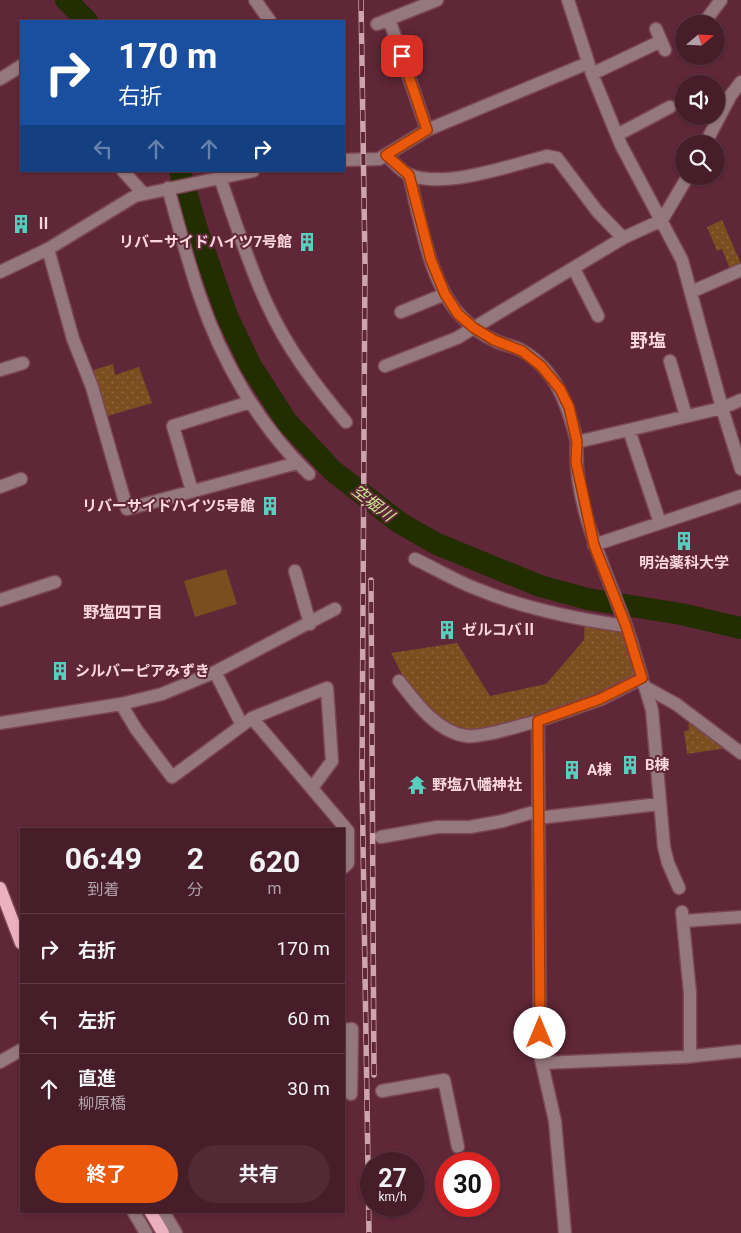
<!DOCTYPE html>
<html lang="ja">
<head>
<meta charset="utf-8">
<style>
	body { margin:0; font-family:Roboto,"Noto Sans JP",sans-serif; background:#512a36; color:#f1f3f6; height:100vh; display:flex; flex-direction:column; font-size:19px; white-space:nowrap }
	* { box-sizing:border-box; margin:0 }
	p { font-size:16px; color:#b0a2a8 }
	.icon { flex:none; width:28px; height:28px; fill:none; stroke:currentColor; stroke-width:2; stroke-linecap:round; stroke-linejoin:round }
	.map { position:relative; flex:1; overflow:hidden }
	.sheet { position:absolute; left:20px; top:828px; width:325px; height:385px; display:flex; flex-direction:column; background:#471d2a; border-radius:0px; box-shadow:0 1px 4px #0004,0 0 0 1px #5f3b47 }
	.sheet>* { flex:none }
	.hud { position:absolute; left:20px; top:20px; width:325px; height:152px; border-radius:0px; box-shadow:0 1px 4px #0004,0 0 0 1px #5f3b47; background:#1a4fa0; color:#fff; overflow:hidden }
	.needle { width:32px; rotate:71deg }
	.fabs { position:absolute; left:675px; top:15px; display:grid; gap:10px }
	.fabs a { display:grid; place-items:center; width:50px; height:50px; border-radius:50%; background:#471d2a; box-shadow:0 1px 4px #0004,0 0 0 1px #5f3b47; font-size:25px }
	.speed { position:absolute; left:360px; top:1152px; display:flex; gap:10px; font-size:25px; font-weight:700; text-align:center }
	.speed>* { display:grid; place-content:center; width:65px; height:65px; border-radius:50%; background:#471d2a; box-shadow:0 1px 4px #0004,0 0 0 1px #5f3b47; line-height:1 }
	.speed small { font-size:12px; font-weight:400 }
	.speed .limit { border:8px solid #d22; background:#fff; color:#111 }
	.pin { position:absolute; display:grid; place-items:center; width:42px; height:42px; color:#fff; margin:-21px; border-radius:10px; box-shadow:0 2px 8px #0006 }
	.me { position:absolute; width:55px; margin:-28px; rotate:0deg; stroke-linejoin:round; filter:drop-shadow(0 0 4px #0008) }
	.turn { display:flex; align-items:center; gap:18px; height:105px; padding:0 15px; font-size:22px }
	.turn .icon { width:65px; height:65px; stroke-width:2.5 }
	.turn b { display:block; font-size:35px; line-height:42px }
	.lanes { display:flex; align-items:center; height:48px; padding:0 15px; background:#0003; justify-content:center; gap:25px; direction:ltr }
	.lanes .off { opacity:.35 }
	.eta { display:flex; justify-content:space-evenly; align-items:center; height:85px; text-align:center }
	.eta b { font-size:30px; font-weight:700; line-height:35px }
	.button { display:flex; gap:10px; margin-top:auto; padding:10px 15px }
	.button a { flex:1; height:58px; border-radius:30px; background:#ea580c; color:#fff; font-size:20px; font-weight:700; line-height:58px; text-align:center }
	.button a+a { background:#512a36; color:#f1f3f6 }
	ul { padding:0; list-style:none }
	li { display:flex; align-items:center; gap:15px; height:70px; padding:0 15px; border-top:1px solid #5f3b47 }
	li div { flex:1 }
	li b { display:block; font-size:19px }
	li em { font-style:normal }
	.map>svg:first-child { display:block }
</style>
</head>
<body>
<div class="map">
<svg width="741" height="1233" viewBox="0 0 741 1233">
	<defs>
		<pattern id="park-dots" width="8" height="8" patternUnits="userSpaceOnUse" patternTransform="scale(1.25)"><rect width="8" height="8" fill="#7b4e20"/><path d="M2 2h.1M6 6h.1" fill="none" stroke="#8f6740" stroke-width="1.8" stroke-linecap="round"/></pattern>
	</defs>
	<rect width="100%" height="100%" fill="#5f2738"/>
	<!-- grass -->
	<path fill="#7b4e20" d="M226,569L237,604L195,617L184,581Z"/>
	<!-- park -->
	<path fill="url(#park-dots)" d="M722,220L741,264L730,269L722,249L717,251L707,227Z
		M113,364L115,375L139,367L152,403L101,418L87,372Z
		M585,619L626,626L642,678L601,699L468,736L441,726L404,678L391,653L457,643L490,696L546,684L584,640Z
		M688,719L727,748L687,754L684,731L689,730Z"/>
	<g fill="none" stroke-linecap="round" stroke-linejoin="round">
		<!-- river -->
		<path stroke="#222d00" stroke-width="22" d="M66,0L87,21
			M180,171L198,233L227,316L251,366L287,422L333,471L400,523L437,544L540,586L588,599L681,614L741,628"/>
		<!-- minor casing -->
		<g stroke="#7b4656" stroke-width="15">
			<path id="minor" d="M255,0L270,21
				M389,19L427,130
				M377,24L437,0
				M703,24L721,0
				M656,29L665,50
				M592,74L661,41
				M0,79L21,66
				M617,135L670,107
				M705,144L731,95L741,82
				M386,155C393,161 401,172 410,175C445,189 512,165 547,156L557,158L597,211L623,238
				M344,160L379,159L427,130L588,63
				M123,171L143,193
				M409,175C420,218 429,281 459,314C469,325 482,335 496,341C504,345 513,346 521,350C557,370 568,406 577,442
				M220,178C235,220 248,264 267,304C287,348 315,385 346,422
				M168,188C178,223 187,259 199,294C221,360 258,425 309,474
				M48,249L73,339L92,387L127,509L297,463
				M574,269L598,316
				M0,272L48,249L135,196L253,171
				M691,292L741,270
				M401,312L445,294
				M670,361L686,416
				M385,366L457,338L623,238L662,220L688,176
				M0,370L23,363
				M741,400L722,408L741,469
				M629,430L660,523
				M0,487L21,479
				M192,491L173,426L250,402
				M594,545L741,496
				M415,559C436,569 456,581 477,589C525,609 575,619 626,626
				M295,571L310,624
				M0,600L55,582
				M215,672L242,725
				M399,681C416,703 437,732 466,736C483,738 521,725 538,721
				M643,683L645,687L676,704L741,753
				M645,687L652,710L664,847L668,863L679,888
				M121,704L136,729L172,777L252,718L348,831V863L344,867
				M252,718L327,688L332,761L312,788
				M0,723L121,704L162,694L215,672L335,609
				M538,818L659,804
				M381,837L437,827H470L503,821L537,811
				M682,912L690,993V1056
				M684,921L741,917
				M344,1030L352,1029L351,1094
				M0,1062L21,1050
				M542,1063L685,1057L741,1051
				M382,1091L444,1080L458,1147
				M133,1211L146,1233
				M163,1211L176,1233
				M565,1233L555,1121L540,1055L538,721L601,699L642,678C637,661 632,643 626,626C606,570 572,502 577,442L722,408L682,260L621,145L592,74L568,0"/>
		</g>
		<!-- major casing -->
		<g stroke="#7b4656" stroke-width="15">
			<path id="major" d="M0,888L21,943
				M150,1211L163,1233"/>
		</g>
		<!-- minor -->
		<use href="#minor" stroke="#95787e" stroke-width="12"/>
		<!-- major -->
		<use href="#major" stroke="#ecb1be" stroke-width="12"/>
		<!-- rail casing -->
		<g stroke="#cea4ae" stroke-width="5.5">
			<path id="rail" d="M361,0L365,264L362,775L369,1233
				M371,580L374,1075"/>
		</g>
		<!-- rail -->
		<use href="#rail" stroke="#5f2738" stroke-width="4" stroke-dasharray="11" stroke-linecap="butt"/>
	</g>
	<g fill="none" stroke-linecap="round" stroke-linejoin="round">
		<!-- route casing -->
		<g stroke="#983908" stroke-width="12">
			<path id="route" d="M402,56L427,130L386,155L409,175L431,260L445,294L458,314L474,328L494,340L522,351L541,366L560,389L569,407L577,442L576,462L594,545L626,626L642,678L600,699L538,721L540,1033"/>
		</g>
		<!-- route -->
		<use href="#route" stroke="#ea580c" stroke-width="9"/>
	</g>
	<!-- icons -->
	<defs>
		<g id="building-bare" transform="scale(1.5)"><path d="M-4-6H4V6H1V3H-1V6H-4ZM-2.5-4.3h1.7v1.8h-1.7ZM.8-4.3h1.7v1.8H.8ZM-2.5-1h1.7V.8h-1.7ZM.8-1h1.7V.8H.8Z" fill="#59cebf" stroke="#5f2738" stroke-width="2.5" paint-order="stroke"/></g>
		<g id="temple-bare" transform="scale(1.5)"><path d="M0-6L5-2H3V0L6.5 2.5H4V6H1.5V3h-3V6H-4V2.5H-6.5L-3 0V-2H-5Z" fill="#59cebf" stroke="#5f2738" stroke-width="2.5" paint-order="stroke"/></g>
	</defs>
	<g fill-rule="evenodd">
		<use href="#building-bare" x="21" y="224"/>
		<use href="#building-bare" x="307" y="242"/>
		<use href="#building-bare" x="270" y="506"/>
		<use href="#building-bare" x="684" y="541"/>
		<use href="#building-bare" x="447" y="630"/>
		<use href="#building-bare" x="60" y="671"/>
		<use href="#building-bare" x="630" y="765"/>
		<use href="#building-bare" x="572" y="770"/>
		<use href="#temple-bare" x="417" y="785"/>
	</g>
	<g text-anchor="middle" dominant-baseline="central" stroke-width="4" stroke-linejoin="round" paint-order="stroke">
		<!-- poi labels -->
		<g font-size="15" font-weight="bold" fill="#fad6dd" stroke="#5f2738" text-anchor="start">
			<text x="36" y="224">Ⅱ</text>
			<text x="292" y="242" text-anchor="end">リバーサイドハイツ7号館</text>
			<text x="255" y="506" text-anchor="end">リバーサイドハイツ5号館</text>
			<text x="684" y="563" text-anchor="middle">明治薬科大学</text>
			<text x="462" y="630">ゼルコバⅡ</text>
			<text x="75" y="671">シルバーピアみずき</text>
			<text x="645" y="765">B棟</text>
			<text x="587" y="770">A棟</text>
			<text x="432" y="785">野塩八幡神社</text>
		</g>
		<!-- water labels -->
		<g font-size="16" font-style="italic" fill="#ceeb94" stroke="#5f2738">
			<text transform="translate(373 503) rotate(38)">空堀川</text>
		</g>
		<!-- neighbourhood labels -->
		<g font-size="16" font-weight="bold" fill="#fad6dd" stroke="#5f2738">
			<text x="123" y="612">野塩四丁目</text>
		</g>
		<!-- quarter labels -->
		<g font-size="18" font-weight="bold" fill="#fad6dd" stroke="#5f2738">
			<text x="648" y="340">野塩</text>
		</g>
	</g>
</svg>
<div class="fabs">
<a><svg class="needle" viewBox="-14 -14 28 28"><path d="M0-13l5 13h-10z" fill="#e53935"/><path d="M0 13l5-13h-10z" fill="#b0a2a8"/></svg></a>
<a><svg class="icon" aria-label="sound" viewBox="0 0 24 24"><path d="M4 9h4l5-4v14l-5-4H4zM17 9q2 3 0 6"/></svg></a>
<a><svg class="icon" aria-label="search" viewBox="0 0 24 24"><circle cx="10" cy="10" r="6"/><path d="M15 15l6 6"/></svg></a>
</div>
<div class="speed"><div>27<small>km/h</small></div><div class="limit">30</div></div>
<div class="pin" style="left:402px;top:56px;background:#d93025"><svg class="icon" aria-label="arrive" viewBox="0 0 24 24"><path d="M6 21V4h12l-3 4 3 4H6"/></svg></div>
<svg class="me" style="left:540px;top:1033px" viewBox="-20 -20 40 40"><circle r="19" fill="#fff"/><path d="M0-13L10 11 0 6-10 11z" fill="#ea580c"/></svg>
<div class="hud">
<div class="turn"><svg class="icon" aria-label="right" viewBox="0 0 24 24"><path d="M7 20v-9h11M14 6l5 5-5 5"/></svg><div><b>170 m</b>右折</div></div>
<div class="lanes"><svg class="icon off" aria-label="left" viewBox="0 0 24 24"><path d="M17 20v-9H6M10 6l-5 5 5 5"/></svg><svg class="icon off" aria-label="ahead" viewBox="0 0 24 24"><path d="M12 20V5M6 11l6-6 6 6"/></svg><svg class="icon off" aria-label="ahead" viewBox="0 0 24 24"><path d="M12 20V5M6 11l6-6 6 6"/></svg><svg class="icon" aria-label="right" viewBox="0 0 24 24"><path d="M7 20v-9h11M14 6l5 5-5 5"/></svg></div>
</div>
<section class="sheet">
<div class="eta">
<div><b>06:49</b><p>到着</p></div>
<div><b>2</b><p>分</p></div>
<div><b>620</b><p>m</p></div>
</div>
<ul>
<li><svg class="icon" aria-label="right" viewBox="0 0 24 24"><path d="M7 20v-9h11M14 6l5 5-5 5"/></svg><div><b>右折</b></div><em>170 m</em></li>
<li><svg class="icon" aria-label="left" viewBox="0 0 24 24"><path d="M17 20v-9H6M10 6l-5 5 5 5"/></svg><div><b>左折</b></div><em>60 m</em></li>
<li><svg class="icon" aria-label="ahead" viewBox="0 0 24 24"><path d="M12 20V5M6 11l6-6 6 6"/></svg><div><b>直進</b><p>柳原橋</p></div><em>30 m</em></li>
</ul>
<div class="button"><a>終了</a><a>共有</a></div>
</section>
</div>
</body>
</html>
